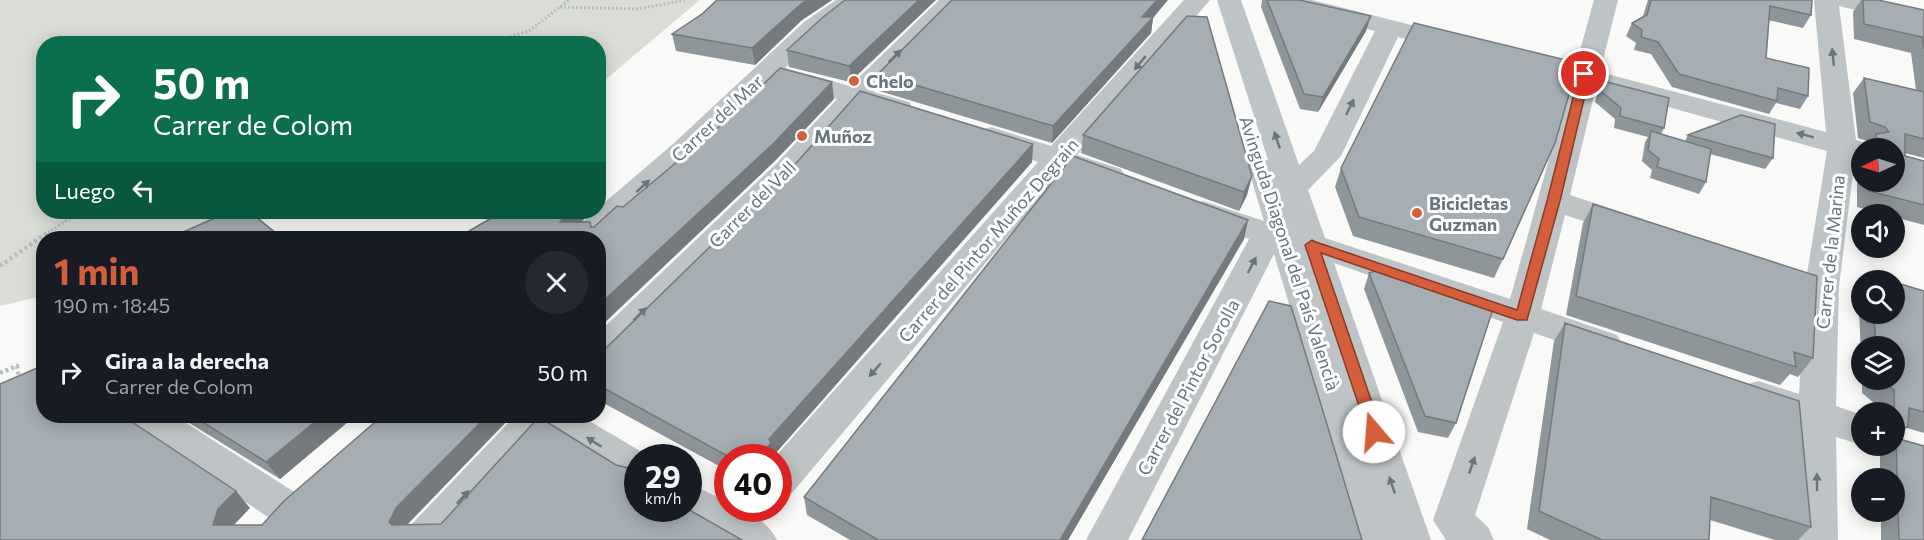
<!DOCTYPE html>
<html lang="es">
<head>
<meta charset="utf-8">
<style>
	body { margin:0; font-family:Commissioner,sans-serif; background:#242831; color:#f1f3f6; height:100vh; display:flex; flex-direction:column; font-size:22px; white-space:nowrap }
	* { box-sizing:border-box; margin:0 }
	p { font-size:20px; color:#9ea1a6 }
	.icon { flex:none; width:33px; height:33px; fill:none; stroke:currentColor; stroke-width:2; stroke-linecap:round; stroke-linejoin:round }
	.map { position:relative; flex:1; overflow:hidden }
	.side { position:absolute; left:36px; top:231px; width:570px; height:192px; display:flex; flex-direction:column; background:#171b24; border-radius:24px; box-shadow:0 3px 15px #0003 }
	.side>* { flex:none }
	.banner { position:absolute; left:36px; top:36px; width:570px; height:183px; border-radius:24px; box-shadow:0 3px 15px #0003; background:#0b6e4f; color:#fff; overflow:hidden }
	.needle { width:39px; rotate:266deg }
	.buttons { position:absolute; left:1851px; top:138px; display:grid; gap:12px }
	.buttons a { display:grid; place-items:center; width:54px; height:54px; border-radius:50%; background:#171b24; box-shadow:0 3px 15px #0003; font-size:30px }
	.speed { position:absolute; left:624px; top:444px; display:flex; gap:12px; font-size:30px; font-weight:700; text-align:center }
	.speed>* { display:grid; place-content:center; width:78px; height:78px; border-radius:50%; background:#171b24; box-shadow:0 3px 15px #0003; line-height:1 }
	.speed small { font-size:15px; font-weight:400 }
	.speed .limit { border:9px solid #d22; background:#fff; color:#111 }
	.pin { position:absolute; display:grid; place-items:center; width:51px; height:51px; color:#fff; margin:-26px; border:3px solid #fff; border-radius:50%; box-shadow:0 2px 6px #0007 }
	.me { position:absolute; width:66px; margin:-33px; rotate:342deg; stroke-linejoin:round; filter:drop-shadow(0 0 4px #0008) }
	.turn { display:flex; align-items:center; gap:21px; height:126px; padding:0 18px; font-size:27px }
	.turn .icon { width:78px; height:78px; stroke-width:2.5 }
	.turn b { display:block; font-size:42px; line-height:51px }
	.then { display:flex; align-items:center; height:57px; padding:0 18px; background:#0003; gap:12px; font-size:22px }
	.round { display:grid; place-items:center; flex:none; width:63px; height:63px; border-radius:32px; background:#242831 }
	.overview { display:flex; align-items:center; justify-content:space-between; height:102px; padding:0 18px }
	h1 { font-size:36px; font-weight:700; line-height:45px; color:#d45d3b }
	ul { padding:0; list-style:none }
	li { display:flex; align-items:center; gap:18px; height:78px; padding:0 18px }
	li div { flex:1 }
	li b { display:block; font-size:22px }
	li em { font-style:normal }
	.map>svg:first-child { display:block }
</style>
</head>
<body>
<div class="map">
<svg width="1924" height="540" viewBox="0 0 1924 540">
	<rect width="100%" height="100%" fill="#f9f9f7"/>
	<!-- green -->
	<path fill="#d9ddd6" d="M0,0H700L599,85L598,44H44V212H250L195,238H44L43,296L0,306Z"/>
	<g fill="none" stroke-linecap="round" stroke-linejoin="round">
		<!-- path-far1 -->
		<path stroke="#b9bcbf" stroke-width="3" stroke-dasharray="2 2" stroke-linecap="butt" d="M560,7L637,9L686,0
			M487,44L529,31L569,0
			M45,235L67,220L90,212"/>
		<!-- path -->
		<path stroke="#b9bcbf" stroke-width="4.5" stroke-dasharray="3 3" stroke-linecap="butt" d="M0,266L47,233
			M0,373L17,366L19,380"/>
		<!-- minor -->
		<path fill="#bec3c6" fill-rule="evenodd" d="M836,0H864L822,32L785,68L850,86L939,0H965L874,92L909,102L913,108L909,114L899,116L861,106L799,177L611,364L598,368V333L777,163L837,99L772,80L598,243V238H568L573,230L594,212H598V208L673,144L804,22Z
			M1184,0H1210L1077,155L1121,169L1125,176L1121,183L1110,185L1064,170L792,493L778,497V458H774L1038,162L981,142L977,136L981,130L991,127L1051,146Z
			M1217,0H1241L1299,165L1314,151L1375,31L1273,5L1270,0H1312L1463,38L1467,43L1463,48L1454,51L1398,37L1341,156L1308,190L1325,238L1510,299L1571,80L1521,67L1517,61L1521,55L1530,53L1576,65L1594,0H1618L1600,72L1826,132L1814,0H1876L1924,11V27L1839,6L1856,140L1872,145L1875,148H1862V160L1855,158L1839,286L1836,406L1862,415V445L1836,437L1838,540H1796L1798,423L1745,405L1740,395L1745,385L1758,381L1799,394L1805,286L1827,151L1596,87L1570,195L1643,219L1648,226L1643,233L1632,237L1565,215L1541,309L1617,335L1622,344L1617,353L1604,357L1534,333L1475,515L1488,527L1494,540H1446L1433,520L1503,322L1334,263L1431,540H1360L1274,254L1128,540H1086L1249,239L1192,218L1187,211L1192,204L1203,201L1264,221L1248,168L1252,161L1268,160Z
			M127,416H175L296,493L302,505L296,517L282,522L268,517L133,427Z
			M515,416H581L652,458H638V485L624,481L546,432L450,540H403L409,527Z
			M688,483L728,502V508C747,508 769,523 777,540H720L674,512L672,508H688Z"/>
	</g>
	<!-- wall -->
	<path fill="#8f969a" d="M717,0H832L802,20L755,65L676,51L672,34L702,14Z
		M845,0L850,82L789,67L787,50Z
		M1262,0H1299L1366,31L1318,112L1300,109L1261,7Z
		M1648,0H1812L1811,15L1803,28L1768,20L1766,58L1808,96L1800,109L1776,103L1769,114L1672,87L1651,54L1634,50L1636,43L1626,36L1632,23L1643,16Z
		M1861,0H1878L1924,10V158L1905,153V156L1924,161V225L1894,217V214H1884L1857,207V161L1862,155V182H1894V148H1866L1870,142L1858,138L1853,93L1864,78L1916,90L1911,53L1854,39L1853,12Z
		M1153,18L1151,33L1052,143L879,91L878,74Z
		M1603,81L1664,128L1661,134L1685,141L1688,135L1773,158L1765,169L1710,154L1706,182L1699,194L1650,178L1652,170L1642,161L1645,142L1648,137L1614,128L1615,119L1595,102L1598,92Z
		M1083,135L1252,176L1247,195L1239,211L1081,153Z
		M1033,144L1032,162L774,455V458H728V471L598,400V350L606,348Z
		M1341,168L1503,259L1494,278L1353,236L1335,187Z
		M1593,204L1813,358L1798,377L1790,374L1780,385L1566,315L1583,223Z
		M1248,220L1244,239L1068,540H850L807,515L804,497Z
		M1369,273L1456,423L1448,438L1418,432L1364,289Z
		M1862,287V314H1894L1924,291V433L1907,428L1897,438L1924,540H1881V512H1894V478H1880V454L1888,446H1894V412H1879V407L1862,393V380H1894V346H1862V373L1858,292Z
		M1565,323L1811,527L1798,540H1775L1710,520L1709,540H1550L1527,529L1554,341Z
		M178,416H355L280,479Z"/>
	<!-- shaded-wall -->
	<path fill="#747a7d" d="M807,0H832L802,20L755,65L752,48L801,4Z
		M919,0H936L850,82L849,66Z
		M1157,0H1168L1153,18L1151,33L1052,143L1053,126Z
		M1371,16L1366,31L1318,112L1323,97Z
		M832,82L834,99L775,161L598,329V306Z
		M1033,144L1032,162L774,455V458H758L769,439Z
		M1252,176L1247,195L1239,211L1244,192Z
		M569,212H587L588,215L567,238L560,222Z
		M1248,220L1244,239L1068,540H1060Z
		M322,416H355L280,479L266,462Z
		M487,416H512L407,525L401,539L389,522L396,508Z
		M236,491L250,508L233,526L213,525L218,509Z"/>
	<!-- building -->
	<path fill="#a6aeb3" stroke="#747a7d" stroke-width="1.5" d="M717,0H807L801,4L752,48L672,34L702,14Z
		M845,0H919L849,66L787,50L822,18Z
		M952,0H1157L1142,17H1153L1053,126L878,74Z
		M1267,0H1299L1371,16L1323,97L1304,94Z
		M1651,0H1812L1811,15L1770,6L1766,58L1809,68L1808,96L1778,88L1777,101L1679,74L1658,42L1641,37L1642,30L1632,23L1647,15Z
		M1863,0H1878L1924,10V49L1922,37L1864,24Z
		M1187,16L1207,17L1252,176L1244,192L1083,135Z
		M1414,23L1578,63L1555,143L1503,259L1359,217L1341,168Z
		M780,68L832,82L773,144L598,306V238H457L488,220L508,212H569L560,222H590L591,227H594L617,206L623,207L727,120Z
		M1864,78L1924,92V139L1905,134V156L1924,161V205L1869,191V182H1894V148H1869V145L1875,146L1876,134L1889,132L1885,127L1870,122Z
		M1603,81L1669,98L1664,128L1620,116L1621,108L1601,91Z
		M860,91L1033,144L769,439L771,443L758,458H731L598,385V350L606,348L798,161Z
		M1741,115L1775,124L1773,158L1688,135Z
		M1651,131L1711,149L1706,182L1657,167L1659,159L1648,150Z
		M1073,156L1248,220L1060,540H878L804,497Z
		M1593,204L1817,276L1813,358L1794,352L1796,367L1576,296Z
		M228,212H250L282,238H170Z
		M1389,267L1486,300L1493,309L1456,423L1425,416L1369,273Z
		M1871,275L1889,280H1872Z
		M1894,282L1924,291V412L1909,408L1908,427H1895L1894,390L1881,380H1894V346H1876L1874,314H1894Z
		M1269,301L1291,306L1362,540H1142Z
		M1565,323L1799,401L1811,527L1711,497L1709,540H1602L1539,511Z
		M44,365V416H123L236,491L218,509L213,525H262L284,501L382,416H487L396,508L389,522L392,525L441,524L539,417L616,465L633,469L638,471V508H686L742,540H0V384Z
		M193,416H322L266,462Z
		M1896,438L1924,446V540H1899Z"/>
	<!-- one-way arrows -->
	<defs><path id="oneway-solid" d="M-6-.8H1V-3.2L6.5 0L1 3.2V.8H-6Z" transform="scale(1.5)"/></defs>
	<g fill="#66757f">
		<use href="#oneway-solid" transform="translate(895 56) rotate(-44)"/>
		<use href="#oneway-solid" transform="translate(1833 57) rotate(-96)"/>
		<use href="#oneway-solid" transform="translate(1140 63) rotate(130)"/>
		<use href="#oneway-solid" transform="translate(1350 107) rotate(-64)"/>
		<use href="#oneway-solid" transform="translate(1805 135) rotate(-165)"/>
		<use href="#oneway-solid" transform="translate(1277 140) rotate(-109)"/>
		<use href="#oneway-solid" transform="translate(643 186) rotate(-42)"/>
		<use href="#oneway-solid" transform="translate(1252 265) rotate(-63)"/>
		<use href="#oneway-solid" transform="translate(640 314) rotate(-44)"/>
		<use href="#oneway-solid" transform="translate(875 370) rotate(131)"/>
		<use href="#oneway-solid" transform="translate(594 442) rotate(-148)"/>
		<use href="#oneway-solid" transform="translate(1472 465) rotate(-71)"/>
		<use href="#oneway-solid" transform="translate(1817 482) rotate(-90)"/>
		<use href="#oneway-solid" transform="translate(1392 485) rotate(-109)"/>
		<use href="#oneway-solid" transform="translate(463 497) rotate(-47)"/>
	</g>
	<!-- route -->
	<path fill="#d45d3b" stroke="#8a3c26" stroke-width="1.5" d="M1584,71L1590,74L1560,201L1527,320H1517L1321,253L1382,432L1374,438L1369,436L1305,245L1312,240L1316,242L1517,310L1547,201L1579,74Z"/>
	<!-- markers -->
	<g fill="#d45d3b" stroke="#fff" stroke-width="2">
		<circle cx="854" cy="81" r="6"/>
		<circle cx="802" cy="136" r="6"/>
		<circle cx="1417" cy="213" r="6"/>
	</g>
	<g text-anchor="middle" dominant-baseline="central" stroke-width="6" stroke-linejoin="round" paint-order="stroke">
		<!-- poi labels -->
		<g font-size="18" font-weight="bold" fill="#66757f" stroke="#fff" text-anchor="start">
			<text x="866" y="81">Chelo</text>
			<text x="814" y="136">Muñoz</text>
			<text x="1429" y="203">Bicicletas<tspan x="1429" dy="21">Guzman</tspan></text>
		</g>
		<!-- street labels -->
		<g font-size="18" fill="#66757f" stroke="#fff">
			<text transform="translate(717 118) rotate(-43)">Carrer del Mar</text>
			<text transform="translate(752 204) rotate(-45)">Carrer del Vall</text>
			<text transform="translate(988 240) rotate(-49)">Carrer del Pintor Muñoz Degrain</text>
			<text transform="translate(1830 252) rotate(-84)">Carrer de la Marina</text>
			<text transform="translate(1290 253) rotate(72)">Avinguda Diagonal del País Valencià</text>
			<text transform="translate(1188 387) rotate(-62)">Carrer del Pintor Sorolla</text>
		</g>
	</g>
</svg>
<div class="buttons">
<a><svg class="needle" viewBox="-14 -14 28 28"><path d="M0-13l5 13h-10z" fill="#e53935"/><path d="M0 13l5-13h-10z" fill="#9ea1a6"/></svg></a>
<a><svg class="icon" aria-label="sound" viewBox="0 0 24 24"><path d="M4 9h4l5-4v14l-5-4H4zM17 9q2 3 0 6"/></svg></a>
<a><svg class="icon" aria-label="search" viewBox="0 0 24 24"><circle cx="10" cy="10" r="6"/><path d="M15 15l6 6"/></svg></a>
<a><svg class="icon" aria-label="layers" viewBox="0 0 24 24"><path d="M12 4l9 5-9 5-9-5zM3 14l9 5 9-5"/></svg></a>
<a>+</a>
<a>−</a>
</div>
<div class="speed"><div>29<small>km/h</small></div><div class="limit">40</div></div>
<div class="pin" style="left:1584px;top:74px;background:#d93025"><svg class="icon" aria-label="arrive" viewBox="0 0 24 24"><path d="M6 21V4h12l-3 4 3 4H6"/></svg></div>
<svg class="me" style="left:1374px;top:432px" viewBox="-20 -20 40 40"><circle r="19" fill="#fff"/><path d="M0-13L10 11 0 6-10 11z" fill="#d45d3b"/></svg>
<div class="banner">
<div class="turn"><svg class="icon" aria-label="right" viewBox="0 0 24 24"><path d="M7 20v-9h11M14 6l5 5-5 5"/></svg><div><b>50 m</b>Carrer de Colom</div></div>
<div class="then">Luego<svg class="icon" aria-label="left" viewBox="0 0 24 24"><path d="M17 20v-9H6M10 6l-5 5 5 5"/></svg></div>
</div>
<section class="side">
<div class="overview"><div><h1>1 min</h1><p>190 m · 18:45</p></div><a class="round"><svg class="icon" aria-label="close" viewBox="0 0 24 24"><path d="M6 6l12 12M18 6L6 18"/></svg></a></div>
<ul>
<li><svg class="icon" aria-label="right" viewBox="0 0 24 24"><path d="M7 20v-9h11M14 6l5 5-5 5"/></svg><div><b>Gira a la derecha</b><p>Carrer de Colom</p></div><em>50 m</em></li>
</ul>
</section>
</div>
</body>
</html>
